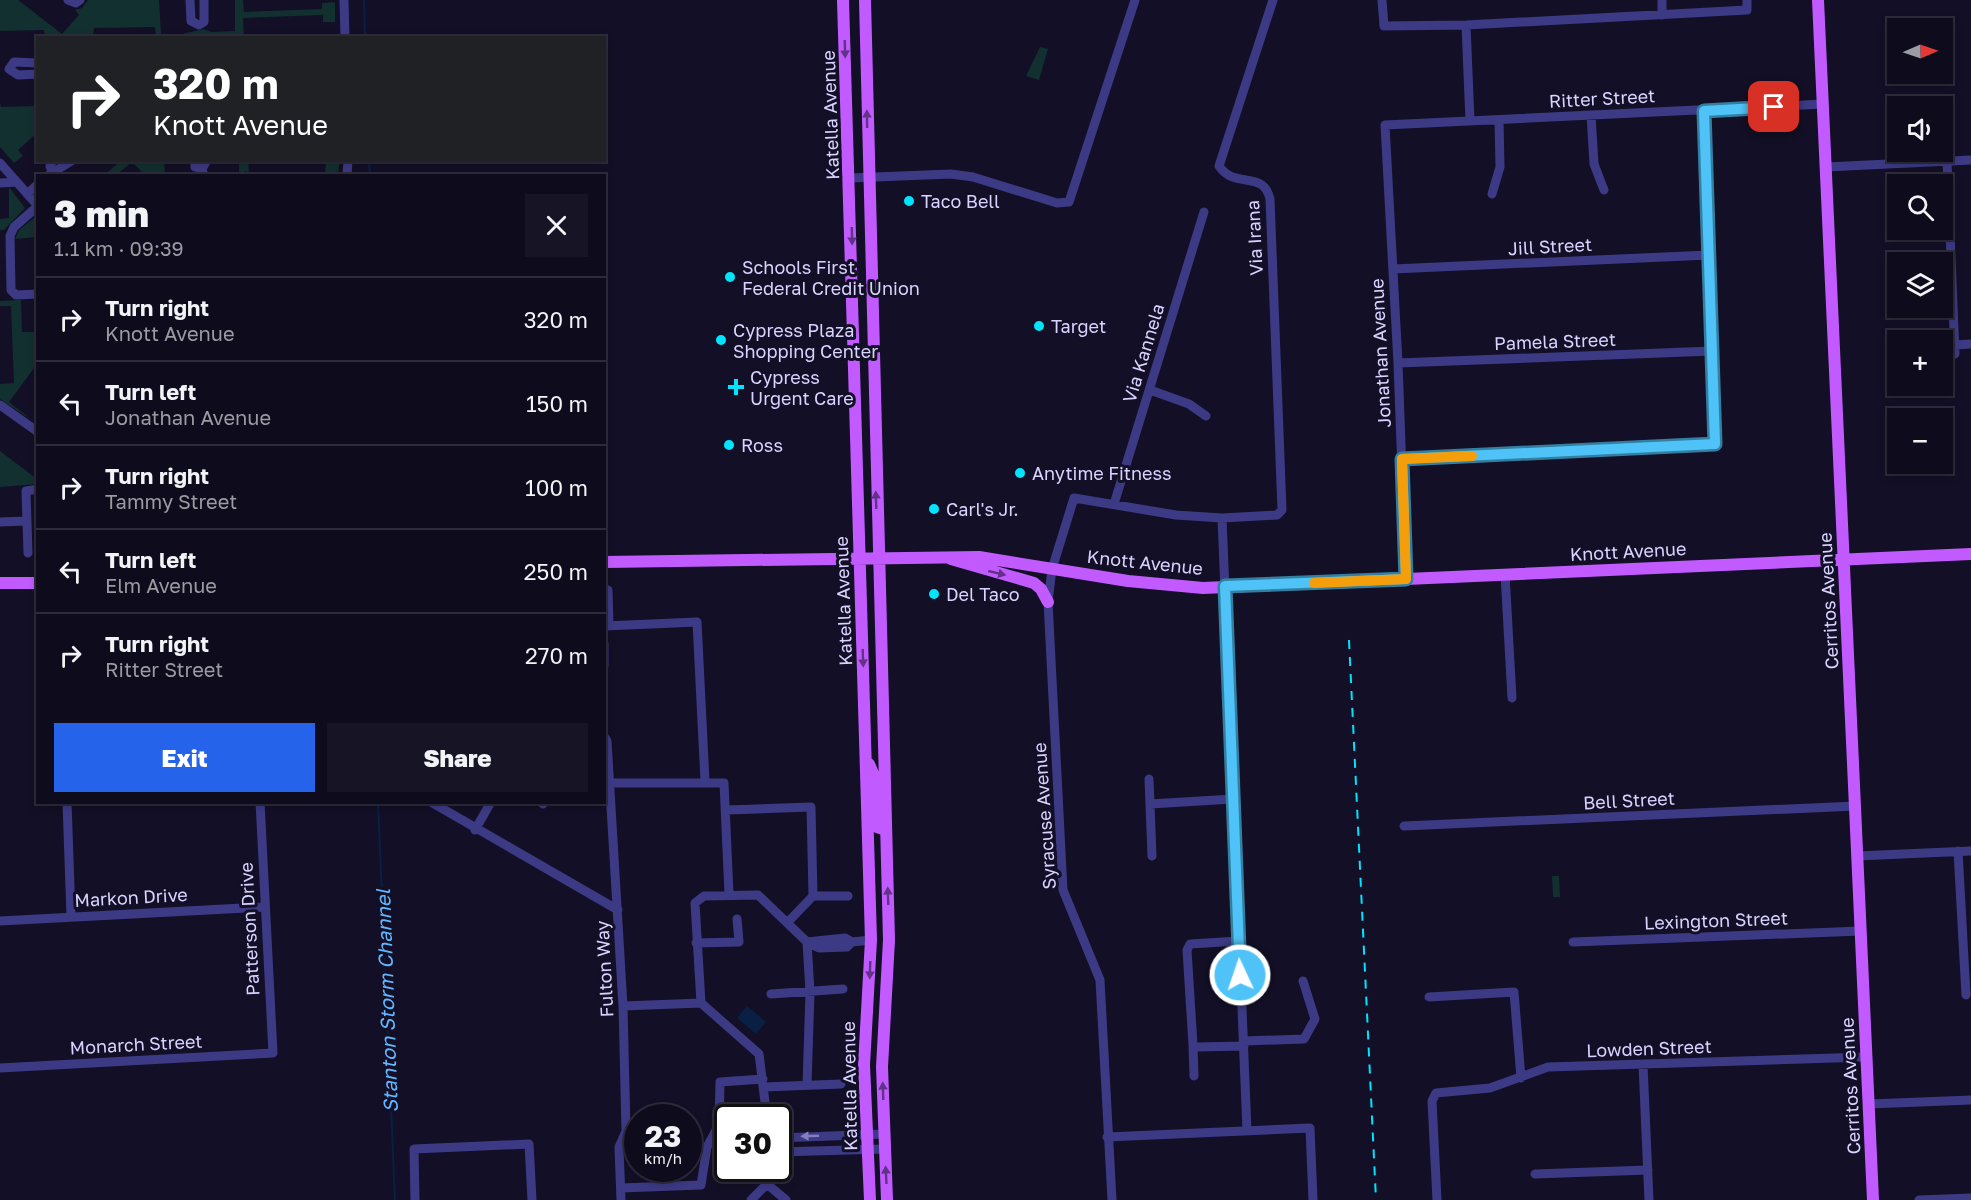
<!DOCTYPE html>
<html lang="en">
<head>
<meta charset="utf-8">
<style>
	body { margin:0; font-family:"Golos Text",sans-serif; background:#171425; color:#f1f3f6; height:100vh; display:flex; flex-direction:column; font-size:22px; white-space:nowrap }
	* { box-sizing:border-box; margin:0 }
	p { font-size:20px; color:#9b9ba3 }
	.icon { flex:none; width:33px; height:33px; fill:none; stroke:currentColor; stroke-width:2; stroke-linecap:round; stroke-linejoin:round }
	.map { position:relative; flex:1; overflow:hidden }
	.sheet { position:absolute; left:36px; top:174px; width:570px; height:630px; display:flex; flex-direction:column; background:#0e0b1c; border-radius:0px; box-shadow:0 3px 9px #0003,0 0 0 2px #2e2b3b }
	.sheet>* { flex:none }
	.hud { position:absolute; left:36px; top:36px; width:570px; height:126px; border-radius:0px; box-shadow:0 3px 9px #0003,0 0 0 2px #2e2b3b; background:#202124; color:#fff; overflow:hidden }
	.needle { width:39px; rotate:88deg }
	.fabs { position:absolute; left:1887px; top:18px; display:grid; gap:12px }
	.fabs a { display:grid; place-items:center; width:66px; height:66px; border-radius:0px; background:#0e0b1c; box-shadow:0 3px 9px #0003,0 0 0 2px #2e2b3b; font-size:30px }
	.speed { position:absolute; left:624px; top:1104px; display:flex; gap:12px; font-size:30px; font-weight:700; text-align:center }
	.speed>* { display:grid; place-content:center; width:78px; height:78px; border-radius:50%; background:#0e0b1c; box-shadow:0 3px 9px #0003,0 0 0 2px #2e2b3b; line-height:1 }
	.speed small { font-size:15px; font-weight:400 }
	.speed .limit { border:3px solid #111; border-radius:9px; background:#fff; color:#111 }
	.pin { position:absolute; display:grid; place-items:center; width:51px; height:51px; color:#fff; margin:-26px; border-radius:12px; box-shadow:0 3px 9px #0006 }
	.me { position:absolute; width:66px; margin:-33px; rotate:357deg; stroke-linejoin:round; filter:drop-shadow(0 0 4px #0008) }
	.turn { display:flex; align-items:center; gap:21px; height:126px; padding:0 18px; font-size:27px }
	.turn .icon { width:78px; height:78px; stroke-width:2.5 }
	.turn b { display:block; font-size:42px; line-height:51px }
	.round { display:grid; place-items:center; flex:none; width:63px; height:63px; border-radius:0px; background:#171425 }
	.headline { display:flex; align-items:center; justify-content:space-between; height:102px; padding:0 18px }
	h1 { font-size:36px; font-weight:800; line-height:45px }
	.button { display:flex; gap:12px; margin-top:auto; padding:12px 18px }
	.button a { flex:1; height:69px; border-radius:0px; background:#2563eb; color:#fff; font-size:24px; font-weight:800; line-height:69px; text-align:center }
	.button a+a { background:#171425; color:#f1f3f6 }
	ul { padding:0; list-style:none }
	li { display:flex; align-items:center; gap:18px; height:84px; padding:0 18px; border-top:2px solid #2e2b3b }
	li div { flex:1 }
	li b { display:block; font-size:22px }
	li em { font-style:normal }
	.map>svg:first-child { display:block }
</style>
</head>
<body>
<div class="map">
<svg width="1971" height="1200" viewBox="0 0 1971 1200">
	<rect width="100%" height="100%" fill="#130f26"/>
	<!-- green -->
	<path fill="#12302f" d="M0,0H18L62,34L79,15L75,10L82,8L88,0H159L161,34L174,36L204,29L211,32L235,31V0H243L244,12L322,9V3L335,2V22H323V15L243,18L244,37H156L155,27L94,28L93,35L45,37L44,30L0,31Z
		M1040,47L1048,49L1039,80L1026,76Z
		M0,103L1,107L37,106V133L18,150L23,156L14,163L0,147Z
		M121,161H164L165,175H145L132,162L116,175H104Z
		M239,161H248L249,173L325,172L326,164H339L338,175L250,176L246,171L239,175Z
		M9,187L25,208L4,230H0V219L9,218Z
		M34,218L37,222V237L15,239L19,230Z
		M21,300L22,332H37V364L9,402L33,421L0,399V384L14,383L11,306H0V301Z
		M0,451L37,479V484L0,487Z
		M1552,876H1559L1560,897H1553Z"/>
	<!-- water -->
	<path fill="#0a1f44" d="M747,1006L766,1022L756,1034L737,1018Z"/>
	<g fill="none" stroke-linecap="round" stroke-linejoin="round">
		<!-- stream -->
		<path stroke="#0a1f44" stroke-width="2" d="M364,0L365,38
			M369,160L370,176
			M378,802L395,1200"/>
		<!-- minor -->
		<path stroke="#3d3a85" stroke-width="9" d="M68,0L76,3L80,0
			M190,0L191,21L199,25L204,22V0
			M344,0L345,38
			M1382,0L1384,26L1466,25L1747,10V0
			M1662,0V15
			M1466,25L1470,121
			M38,63L14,62L9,69L18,75L38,74
			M1591,115L1594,164L1604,190
			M195,160V167L202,169
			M1947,161L1955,354
			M0,163L38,206
			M1826,167L1971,160
			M52,171L50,166L53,160
			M47,176L73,160
			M204,176L202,169L207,160
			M347,176L348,160
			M850,178L951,174L973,177L1057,203L1069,202L1135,0
			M0,183L16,182
			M27,194L38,184
			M1492,194L1500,167L1499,120
			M38,206L14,227L10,236L11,290L16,295L38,294
			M1393,269L1709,255
			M1955,345L1971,344
			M1398,363L1713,351
			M1150,390L1189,404L1206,416
			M0,405L38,432
			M1402,459L1715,444L1704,110
			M1114,504L1204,212
			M1222,518L1247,1131
			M0,522L27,521
			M28,553L26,491L38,489
			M1505,574L1512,698
			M1406,579L1398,363L1385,125L1823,104
			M608,590L609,625
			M604,626L697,622L705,781
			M604,644V666
			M604,736L607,741L623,1006L626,1131L619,1147L621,1200
			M1149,779L1152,856
			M610,783H724L729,894
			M67,802L71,916
			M431,802L618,910
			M541,802L543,804
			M1150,804L1233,799
			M727,810L811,807L813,896L787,923
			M1404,826L1855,806
			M475,830L491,802
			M1958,851L1966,995
			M1857,856L1971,851
			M813,896H848
			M0,921L263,907
			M1239,941L1190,944L1187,950L1193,1045L1196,1047L1244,1046
			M807,942L845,938L852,942
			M1573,942L1861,931
			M696,943L739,942L737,919
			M771,994L843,989
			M1429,997L1514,992L1521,1078
			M623,1006L701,1003
			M1244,1041L1304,1039L1315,1019L1303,981
			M1193,1045L1194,1076
			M1643,1065L1649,1200
			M0,1068L273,1053L260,802
			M807,1085L810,992L807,942
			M764,1087L841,1084
			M1869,1104L1971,1100
			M767,1118L759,1054L701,1003L695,903L704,896L758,895L807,942L819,948L847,947L852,942L871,940
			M1107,1137L1310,1128L1313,1200
			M778,1138L884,1134
			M778,1152L885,1149
			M1535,1174L1648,1170
			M767,1184L786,1200
			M621,1188L701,1185L707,1147L719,1125L720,1082L763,1079
			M415,1200L414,1149L529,1144L532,1200
			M751,1200L767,1184L768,1168
			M1112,1200L1100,980L1063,890L1048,602L1052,569L1074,498L1176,515L1222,518L1277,515L1282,510L1270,199C1263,169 1235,190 1219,166L1273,0
			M1437,1200L1432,1101L1436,1093L1490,1088L1548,1067L1867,1057
			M1919,1200L1971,1198"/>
		<!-- major -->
		<path stroke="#c25bff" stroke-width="12" d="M843,0L871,940L864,1065L870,1200
			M865,0L889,940L882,1067L887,1200
			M1818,0L1873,1200
			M951,559L1034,583L1041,589L1048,602
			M604,562L979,557L1128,581L1203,588L1971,554
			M0,583H38
			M869,764L875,778L877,827L886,830"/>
		<!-- rail -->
		<path stroke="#00e5ff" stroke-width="2" stroke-dasharray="9 8" stroke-linecap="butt" d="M1349,640L1376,1200"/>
	</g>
	<!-- one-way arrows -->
	<defs><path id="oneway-solid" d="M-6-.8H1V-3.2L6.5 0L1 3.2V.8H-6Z" transform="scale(1.5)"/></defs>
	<g fill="#623188">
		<use href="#oneway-solid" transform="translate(845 49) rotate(88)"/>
		<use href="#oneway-solid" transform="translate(867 119) rotate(-91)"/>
		<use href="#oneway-solid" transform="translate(852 236) rotate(89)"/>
		<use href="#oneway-solid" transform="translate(876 500) rotate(-92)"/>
		<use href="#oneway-solid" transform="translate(997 573) rotate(13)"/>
		<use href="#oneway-solid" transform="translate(863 658) rotate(88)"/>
		<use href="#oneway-solid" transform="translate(888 896) rotate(-92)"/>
		<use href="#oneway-solid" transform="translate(870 970) rotate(92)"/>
		<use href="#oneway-solid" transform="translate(883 1091) rotate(-92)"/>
		<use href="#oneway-solid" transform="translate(886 1175) rotate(-93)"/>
	</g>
	<use fill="#837fbc" href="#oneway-solid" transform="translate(810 1136) rotate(178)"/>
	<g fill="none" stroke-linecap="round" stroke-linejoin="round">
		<!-- route casing -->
		<g stroke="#337fa1" stroke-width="15">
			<path id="route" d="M1240,975L1225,586L1406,579L1402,459L1715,444L1704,111L1774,107"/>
		</g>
		<!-- route -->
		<use href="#route" stroke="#4fc3f7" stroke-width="10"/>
		<!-- slow -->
		<path stroke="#f59e0b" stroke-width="10" d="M1314,583L1406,579L1402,459L1472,456"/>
	</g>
	<!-- markers -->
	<g fill="#00e5ff" stroke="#130f26" stroke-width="2">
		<circle cx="909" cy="201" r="6"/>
		<circle cx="730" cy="277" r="6"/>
		<circle cx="1039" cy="326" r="6"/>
		<circle cx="721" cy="340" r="6"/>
		<path d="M733 378h6v6h6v6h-6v6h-6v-6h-6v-6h6z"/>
		<circle cx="729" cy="445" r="6"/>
		<circle cx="1020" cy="473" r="6"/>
		<circle cx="934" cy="509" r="6"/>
		<circle cx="934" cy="594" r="6"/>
	</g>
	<g text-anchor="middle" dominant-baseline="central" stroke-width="6" stroke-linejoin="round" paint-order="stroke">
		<!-- street labels -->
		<g font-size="18" fill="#d9d4ff" stroke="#130f26">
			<text transform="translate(1602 98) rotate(-3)">Ritter Street</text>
			<text transform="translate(830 115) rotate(-92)">Katella Avenue</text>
			<text transform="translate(1254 238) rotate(-93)">Via Irana</text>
			<text transform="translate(1550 246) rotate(-3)">Jill Street</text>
			<text transform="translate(1555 341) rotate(-2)">Pamela Street</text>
			<text transform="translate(1143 353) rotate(-73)">Via Kannela</text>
			<text transform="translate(1380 353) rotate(-93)">Jonathan Avenue</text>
			<text transform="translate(1628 551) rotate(-3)">Knott Avenue</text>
			<text transform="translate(1145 562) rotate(6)">Knott Avenue</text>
			<text transform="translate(843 601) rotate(-92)">Katella Avenue</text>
			<text transform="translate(1828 601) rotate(-93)">Cerritos Avenue</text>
			<text transform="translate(1629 800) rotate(-3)">Bell Street</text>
			<text transform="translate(1044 816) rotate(-94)">Syracuse Avenue</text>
			<text transform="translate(131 897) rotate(-3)">Markon Drive</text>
			<text transform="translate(1716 920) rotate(-2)">Lexington Street</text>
			<text transform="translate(249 929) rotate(-93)">Patterson Drive</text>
			<text transform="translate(604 969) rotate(-93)">Fulton Way</text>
			<text transform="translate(136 1044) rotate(-3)">Monarch Street</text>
			<text transform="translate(1649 1048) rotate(-2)">Lowden Street</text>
			<text transform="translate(849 1086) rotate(-91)">Katella Avenue</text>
			<text transform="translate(1850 1086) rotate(-93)">Cerritos Avenue</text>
		</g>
		<!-- poi labels -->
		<g font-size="18" fill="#d9d4ff" stroke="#130f26" text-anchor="start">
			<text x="921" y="201">Taco Bell</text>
			<text x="742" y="267">Schools First<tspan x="742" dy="21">Federal Credit Union</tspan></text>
			<text x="1051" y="326">Target</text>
			<text x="733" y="330">Cypress Plaza<tspan x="733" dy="21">Shopping Center</tspan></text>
			<text x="750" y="377">Cypress<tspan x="750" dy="21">Urgent Care</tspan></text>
			<text x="741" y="445">Ross</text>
			<text x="1032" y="473">Anytime Fitness</text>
			<text x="946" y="509">Carl's Jr.</text>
			<text x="946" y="594">Del Taco</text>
		</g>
		<!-- water labels -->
		<g font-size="20" font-style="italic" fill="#62b6ff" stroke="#130f26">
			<text transform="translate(386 1001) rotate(-92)">Stanton Storm Channel</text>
		</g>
	</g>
</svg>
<div class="fabs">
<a><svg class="needle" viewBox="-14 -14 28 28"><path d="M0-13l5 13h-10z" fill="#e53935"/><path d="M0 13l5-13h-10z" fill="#9b9ba3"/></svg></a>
<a><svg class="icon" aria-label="sound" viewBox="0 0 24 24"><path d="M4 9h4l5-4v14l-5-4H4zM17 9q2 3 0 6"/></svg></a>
<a><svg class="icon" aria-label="search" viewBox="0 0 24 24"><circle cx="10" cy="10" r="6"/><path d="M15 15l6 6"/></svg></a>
<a><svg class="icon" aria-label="layers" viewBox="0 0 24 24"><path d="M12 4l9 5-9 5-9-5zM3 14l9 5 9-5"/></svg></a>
<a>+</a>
<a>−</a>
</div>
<div class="speed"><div>23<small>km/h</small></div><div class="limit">30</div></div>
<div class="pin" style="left:1774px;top:107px;background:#d93025"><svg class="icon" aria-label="arrive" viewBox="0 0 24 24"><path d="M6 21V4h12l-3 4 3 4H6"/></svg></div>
<svg class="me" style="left:1240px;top:975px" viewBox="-20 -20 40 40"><circle r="17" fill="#4fc3f7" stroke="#fff" stroke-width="3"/><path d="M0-11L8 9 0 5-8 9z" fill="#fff"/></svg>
<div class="hud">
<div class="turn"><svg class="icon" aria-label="right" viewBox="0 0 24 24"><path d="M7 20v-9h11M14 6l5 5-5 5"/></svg><div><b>320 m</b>Knott Avenue</div></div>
</div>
<section class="sheet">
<div class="headline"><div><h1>3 min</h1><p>1.1 km · 09:39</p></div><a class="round"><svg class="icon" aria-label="close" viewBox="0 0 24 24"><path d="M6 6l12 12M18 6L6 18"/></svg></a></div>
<ul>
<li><svg class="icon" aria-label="right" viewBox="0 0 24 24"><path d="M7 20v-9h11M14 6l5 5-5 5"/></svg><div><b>Turn right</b><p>Knott Avenue</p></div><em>320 m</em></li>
<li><svg class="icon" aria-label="left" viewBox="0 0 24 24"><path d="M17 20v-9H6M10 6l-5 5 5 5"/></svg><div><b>Turn left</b><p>Jonathan Avenue</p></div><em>150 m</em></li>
<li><svg class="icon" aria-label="right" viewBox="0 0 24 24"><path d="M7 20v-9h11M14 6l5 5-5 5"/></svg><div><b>Turn right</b><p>Tammy Street</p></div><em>100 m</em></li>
<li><svg class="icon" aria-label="left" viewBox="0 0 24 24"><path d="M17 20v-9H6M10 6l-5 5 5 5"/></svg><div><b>Turn left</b><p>Elm Avenue</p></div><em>250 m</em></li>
<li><svg class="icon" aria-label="right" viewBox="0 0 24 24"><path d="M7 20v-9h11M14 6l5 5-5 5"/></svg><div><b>Turn right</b><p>Ritter Street</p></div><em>270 m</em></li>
</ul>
<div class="button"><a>Exit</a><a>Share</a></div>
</section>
</div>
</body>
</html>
